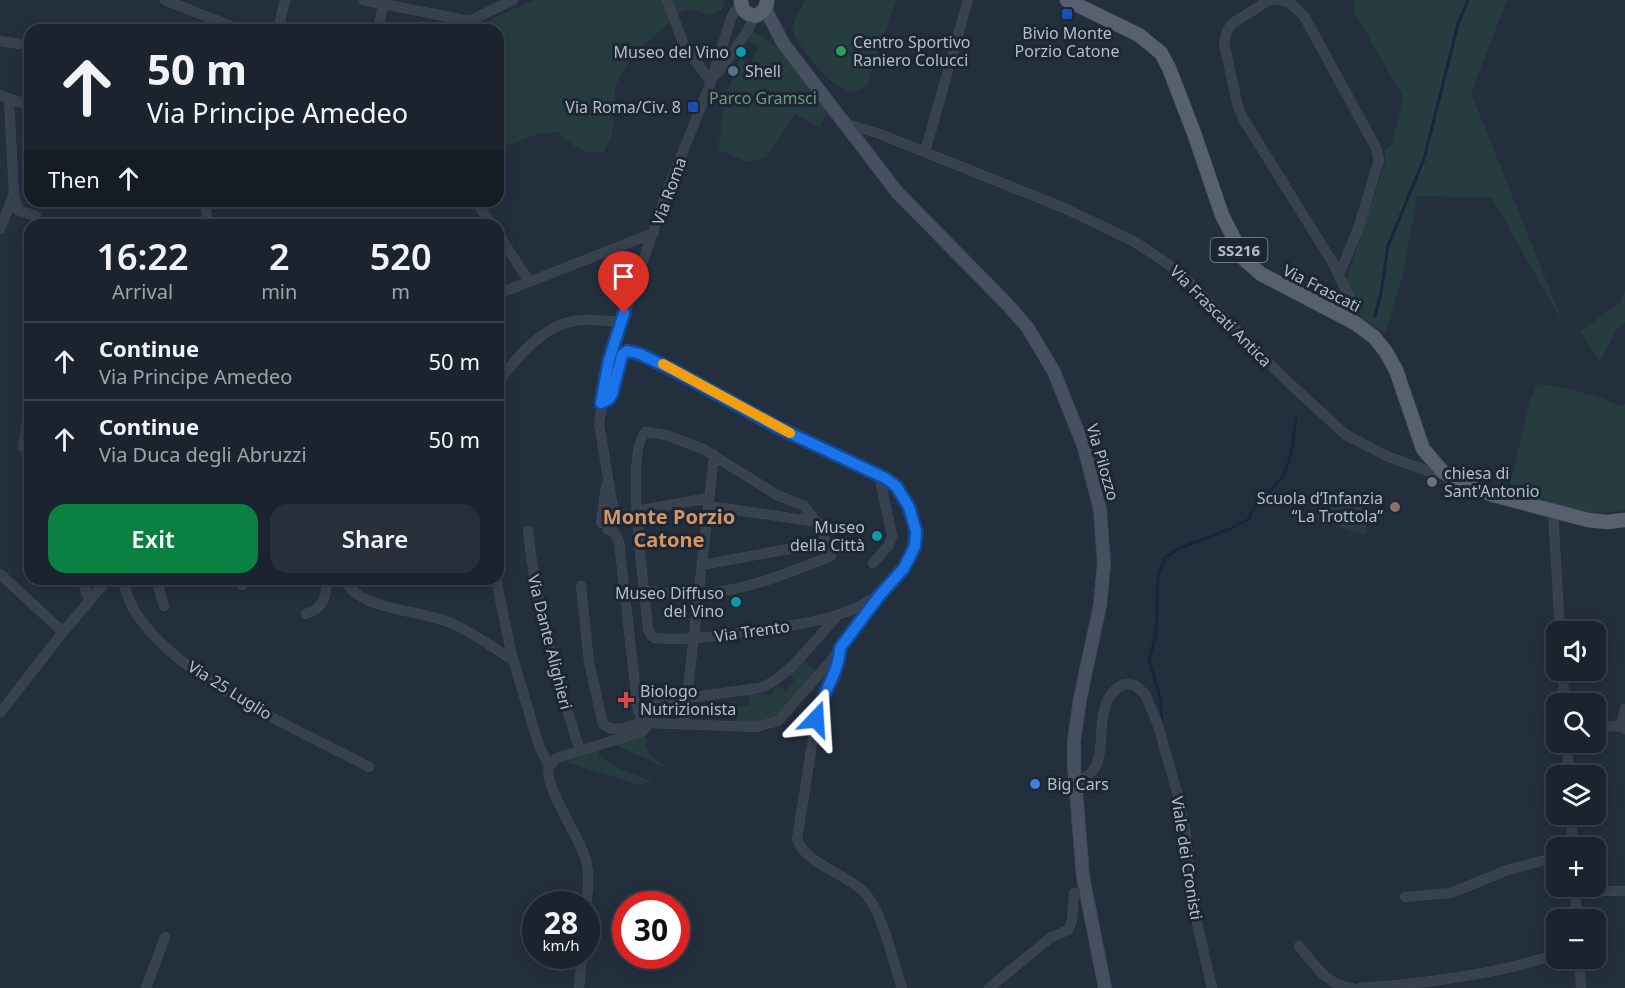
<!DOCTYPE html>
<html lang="en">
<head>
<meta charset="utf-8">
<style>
	body { margin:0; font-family:"Noto Sans",sans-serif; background:#282f3a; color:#f1f3f6; height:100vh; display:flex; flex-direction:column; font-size:22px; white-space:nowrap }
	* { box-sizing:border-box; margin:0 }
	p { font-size:20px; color:#a0a4aa }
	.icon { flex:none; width:33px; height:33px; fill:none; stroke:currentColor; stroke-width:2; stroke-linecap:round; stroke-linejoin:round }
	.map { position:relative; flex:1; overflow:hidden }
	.side { position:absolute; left:24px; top:219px; width:480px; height:366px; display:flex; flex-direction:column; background:#1b232e; border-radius:18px; box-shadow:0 3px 15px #0003,0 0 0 2px #39404a }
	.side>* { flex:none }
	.top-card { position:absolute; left:24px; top:24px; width:480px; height:183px; border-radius:18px; box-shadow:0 3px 15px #0003,0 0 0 2px #39404a; background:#1b232e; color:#f1f3f6; overflow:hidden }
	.controls { position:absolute; left:1546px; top:621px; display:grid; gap:12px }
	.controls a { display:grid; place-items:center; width:60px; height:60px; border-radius:12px; background:#1b232e; box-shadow:0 3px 15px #0003,0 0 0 2px #39404a; font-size:30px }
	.speed { position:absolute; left:522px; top:891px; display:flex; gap:12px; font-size:30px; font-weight:700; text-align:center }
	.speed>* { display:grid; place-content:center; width:78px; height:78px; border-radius:50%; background:#1b232e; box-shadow:0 3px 15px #0003,0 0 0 2px #39404a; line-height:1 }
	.speed small { font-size:15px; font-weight:400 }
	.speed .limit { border:9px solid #d22; background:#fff; color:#111 }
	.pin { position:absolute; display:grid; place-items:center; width:51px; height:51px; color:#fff; margin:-62px -26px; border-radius:50% 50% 50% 0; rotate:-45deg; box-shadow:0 0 6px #0007 }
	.pin .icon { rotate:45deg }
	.me { position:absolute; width:66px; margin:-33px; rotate:20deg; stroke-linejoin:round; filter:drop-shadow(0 0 4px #0008) }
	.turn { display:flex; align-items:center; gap:21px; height:126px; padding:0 24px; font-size:27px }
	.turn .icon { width:78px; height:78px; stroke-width:2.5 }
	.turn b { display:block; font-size:42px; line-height:51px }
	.then { display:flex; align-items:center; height:57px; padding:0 24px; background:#0003; gap:12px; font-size:22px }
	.eta { display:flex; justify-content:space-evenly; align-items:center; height:102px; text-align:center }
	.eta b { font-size:36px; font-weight:600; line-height:42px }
	.primary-button { display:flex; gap:12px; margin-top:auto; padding:12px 24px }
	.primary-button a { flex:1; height:69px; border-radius:18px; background:#0b8043; color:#fff; font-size:24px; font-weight:600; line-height:69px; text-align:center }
	.primary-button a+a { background:#282f3a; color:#f1f3f6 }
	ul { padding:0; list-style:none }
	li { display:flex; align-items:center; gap:18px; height:78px; padding:0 24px; border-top:2px solid #39404a }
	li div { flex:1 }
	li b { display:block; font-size:22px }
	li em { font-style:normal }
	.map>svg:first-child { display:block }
</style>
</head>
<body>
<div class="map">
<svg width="1625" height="988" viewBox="0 0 1625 988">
	<rect width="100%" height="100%" fill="#242f3e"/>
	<!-- green -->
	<path fill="#263c3f" d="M534,0H724L725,4L721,10L710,15L689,9L682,11L631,57L615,86L612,137L603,152C581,155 573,145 558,132L538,134L498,149V30H468Z
		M805,0H896L867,85L853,93L834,84L811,60L798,42L792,30L797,15Z
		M1356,0H1507L1471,93L1564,325L1492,198L1417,196L1403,275L1385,333L1363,320L1346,280L1385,163V149L1392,145L1403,97L1354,11Z
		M752,33C771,32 816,93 829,110L819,127L795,114L766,158L748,162L718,150L726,94L740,59L751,64L759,47L748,41Z
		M1625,290V323L1617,329L1600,361L1580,331L1620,303Z
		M1537,384C1566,387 1595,395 1622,406L1625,403V509C1588,521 1544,502 1508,493L1530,401Z
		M1367,503V535C1351,531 1321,525 1321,504Z
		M802,659L817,672L778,718L736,725L735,707L749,705L748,694L769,695L778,685L785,691L795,680L789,674Z
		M644,736L648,739L645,745L651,756L667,768L615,745Z
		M597,750L600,752L598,756L622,770L652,781L639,785L565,762Z"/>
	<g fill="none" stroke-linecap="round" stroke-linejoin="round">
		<!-- stream -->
		<path stroke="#17263c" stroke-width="3" d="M1375,316L1381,293L1388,246L1424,159L1458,24L1468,0
			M1162,719L1160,697L1149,659L1156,635L1158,575L1166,557L1178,549L1232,528L1249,519C1255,498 1271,495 1281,478C1293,460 1293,439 1296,418"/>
		<!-- street casing -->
		<g stroke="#414a57" stroke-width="10">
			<path id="street" d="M165,0L241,30
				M363,0L470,21
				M667,0L684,45L711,82
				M1274,0H1269L1233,23L1227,31L1224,43L1238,107L1244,120L1333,263L1351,301L1353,314L1350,321
				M1279,0L1289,2L1304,16L1376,148L1379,160L1358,229L1339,275
				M278,30L285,0
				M378,30L384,0
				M451,30L513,0
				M0,41L19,44
				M718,73L748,30L755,16
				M0,95L30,106
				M847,124L880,134L1064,208L1135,242L1177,270L1287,381L1346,435L1389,457L1428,471L1445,475
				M925,152L968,0
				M14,194L18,210L36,216
				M205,201L208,225
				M476,201L492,225
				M0,229L14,194L9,100
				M498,234L529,281
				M498,294L654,233
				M498,384C514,359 543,326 574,321C589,318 606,321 621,322
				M601,403L609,399L612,394L622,355L627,351L640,354L676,371L772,425L885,478C903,490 917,514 916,537C916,551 908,563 900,574C862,620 806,623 751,631C718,636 688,641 655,638L651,635L648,629C646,596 623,450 646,432L666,435L703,449L777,495L804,506L820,526L831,556C789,573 747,590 701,594C683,596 663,592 645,591
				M23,447L27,422
				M709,506L818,522
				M636,511L709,498
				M1553,511L1560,632
				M601,523L606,486
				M613,525V508L599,424L609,360L667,191L711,82L731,18L735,11L742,6
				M608,530L614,532L619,542L638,711L642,718L648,723
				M528,531C536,606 557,679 580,751
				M873,563L889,545L892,536L879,475
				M702,565L826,542
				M0,574L63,632
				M82,579L89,600
				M122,579C126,591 129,603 136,613C180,681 298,729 369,767
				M156,579L164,606
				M242,579V585
				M298,579H310
				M344,579C359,612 423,609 453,624C474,633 493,648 513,660
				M496,579L511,652L539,746L549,766
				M581,586L589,662L603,724C614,734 632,726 644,721
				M306,614C322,609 329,595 325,579
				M840,648L838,665L817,713L797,839C805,864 848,874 865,893C883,913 893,962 902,988
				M1563,670L1564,704
				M659,702L759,688C784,682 818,637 836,617
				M0,713L63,632L108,579
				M648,723L756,727L778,721L830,662L875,601
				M684,725L714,455
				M1621,726L1625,709
				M1596,727L1621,726L1625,729
				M1567,742L1569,776
				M549,766C543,787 579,835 586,860C590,875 588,890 586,906
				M549,766L557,758L641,732L646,728L648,723
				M1075,783C1082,780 1090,776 1094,769C1109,747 1090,700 1124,684L1135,685L1145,694L1158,725L1180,803L1186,835L1190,892L1212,988
				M1571,814L1573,848
				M1575,886L1577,920
				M1575,891H1625
				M1405,897L1451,893L1507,870L1557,857
				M1299,946C1314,964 1326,985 1352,988
				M1579,958L1581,988
				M146,988L165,937
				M579,988L582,956
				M989,988L1050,938L1068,930L1072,921L1074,893L1085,892
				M1360,988C1427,983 1494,975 1557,954"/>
		</g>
		<!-- secondary casing -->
		<g stroke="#414a57" stroke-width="14">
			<path id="secondary" d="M765,8L783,43L897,192L1006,303L1028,328L1054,372L1084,447L1100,510L1104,564L1100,605L1080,699L1074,741V766L1083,877L1105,988"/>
		</g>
		<!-- primary casing -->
		<g stroke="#414a57" stroke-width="15">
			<path id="primary" d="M741,0C741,10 746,14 755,16C763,13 767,8 767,0
				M1067,0L1139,35L1161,53L1169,68L1194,133L1222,215L1245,260L1261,274L1355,323L1374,337L1386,352L1396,370L1423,449L1443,472L1462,483L1493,495L1588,520L1607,522L1625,520"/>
		</g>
		<!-- street -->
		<use href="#street" stroke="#38414e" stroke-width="9"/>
		<!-- secondary -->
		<use href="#secondary" stroke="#465061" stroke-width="12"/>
		<!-- primary -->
		<use href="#primary" stroke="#56606e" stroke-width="14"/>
	</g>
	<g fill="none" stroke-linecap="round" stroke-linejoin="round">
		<!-- route casing -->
		<g stroke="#114b97" stroke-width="15">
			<path id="route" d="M624,313L609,360L601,403L609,399L612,394L622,355L627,351L640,354L675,371L779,428L885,478L896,486L909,507L916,531L915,546L904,568L880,595L840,648C839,674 821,694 816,719"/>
		</g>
		<!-- route -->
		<use href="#route" stroke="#1a73e8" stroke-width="10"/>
		<!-- slow -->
		<path stroke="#f59e0b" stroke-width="10" d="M663,364L790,433"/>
	</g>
	<!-- markers -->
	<g fill="#1a4fb4" stroke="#1d2633" stroke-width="2">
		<rect x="1061" y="8" width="12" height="12" rx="3"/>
		<rect x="687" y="101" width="12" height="12" rx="3"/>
	</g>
	<circle fill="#2e9e5b" stroke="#1d2633" stroke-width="2" cx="841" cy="51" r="6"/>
	<g fill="#0f9aa8" stroke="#1d2633" stroke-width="2">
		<circle cx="741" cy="52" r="6"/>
		<circle cx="877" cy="536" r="6"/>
		<circle cx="736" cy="602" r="6"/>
	</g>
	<circle fill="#5c6f8a" stroke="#1d2633" stroke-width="2" cx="733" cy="71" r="6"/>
	<circle fill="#6b7280" stroke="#1d2633" stroke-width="2" cx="1432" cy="482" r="6"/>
	<circle fill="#8d6e63" stroke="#1d2633" stroke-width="2" cx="1395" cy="507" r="6"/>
	<path fill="#e0444e" stroke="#1d2633" stroke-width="2" d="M623 691h6v6h6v6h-6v6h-6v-6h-6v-6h6z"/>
	<circle fill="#3f7fe0" stroke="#1d2633" stroke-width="2" cx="1035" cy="784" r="6"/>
	<g text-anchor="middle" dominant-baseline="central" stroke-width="6" stroke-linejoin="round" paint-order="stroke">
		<!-- shield labels -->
		<rect fill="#1d2633" stroke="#878f9c" stroke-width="1.5" x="1210.5" y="238" width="57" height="24" rx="4.5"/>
		<g font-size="15" font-weight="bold" fill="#b4bcc9">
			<text x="1239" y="250">SS216</text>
		</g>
		<!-- poi labels -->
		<g font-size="16" fill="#b4bcc9" stroke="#1d2633" text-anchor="start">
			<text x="1067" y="33" text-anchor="middle">Bivio Monte<tspan x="1067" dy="18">Porzio Catone</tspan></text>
			<text x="853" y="42">Centro Sportivo<tspan x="853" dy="18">Raniero Colucci</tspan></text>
			<text x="729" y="52" text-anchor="end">Museo del Vino</text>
			<text x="745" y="71">Shell</text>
			<text x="681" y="107" text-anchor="end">Via Roma/Civ. 8</text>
			<text x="1444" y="473">chiesa di<tspan x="1444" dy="18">Sant'Antonio</tspan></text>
			<text x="1383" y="498" text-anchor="end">Scuola d’Infanzia<tspan x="1383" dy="18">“La Trottola”</tspan></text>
			<text x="865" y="527" text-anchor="end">Museo<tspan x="865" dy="18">della Città</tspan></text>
			<text x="724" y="593" text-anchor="end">Museo Diffuso<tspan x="724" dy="18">del Vino</tspan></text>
			<text x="640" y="691">Biologo<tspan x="640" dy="18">Nutrizionista</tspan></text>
			<text x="1047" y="784">Big Cars</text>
		</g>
		<!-- park labels -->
		<g font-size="16" fill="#6b9a76" stroke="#1d2633">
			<text x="763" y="98">Parco Gramsci</text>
		</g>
		<!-- street labels -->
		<g font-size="16" fill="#b4bcc9" stroke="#1d2633">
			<text transform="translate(669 191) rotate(-70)">Via Roma</text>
			<text transform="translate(1322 288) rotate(27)">Via Frascati</text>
			<text transform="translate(1221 316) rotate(45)">Via Frascati Antica</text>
			<text transform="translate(1103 462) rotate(74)">Via Pilozzo</text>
			<text transform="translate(752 631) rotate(-8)">Via Trento</text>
			<text transform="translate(550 642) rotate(76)">Via Dante Alighieri</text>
			<text transform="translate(230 690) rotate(32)">Via 25 Luglio</text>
			<text transform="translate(1187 858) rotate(81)">Viale dei Cronisti</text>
		</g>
		<!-- quarter labels -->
		<g font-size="20" font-weight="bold" fill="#d59563" stroke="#1d2633">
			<text x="669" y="516">Monte Porzio<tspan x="669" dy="23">Catone</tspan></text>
		</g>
	</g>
</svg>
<div class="controls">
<a><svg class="icon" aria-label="sound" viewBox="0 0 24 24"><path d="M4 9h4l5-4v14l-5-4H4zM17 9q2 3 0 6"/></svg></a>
<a><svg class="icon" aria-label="search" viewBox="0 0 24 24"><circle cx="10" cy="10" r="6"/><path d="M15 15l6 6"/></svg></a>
<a><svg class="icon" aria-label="layers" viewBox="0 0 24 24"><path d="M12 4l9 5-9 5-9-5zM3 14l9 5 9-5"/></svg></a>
<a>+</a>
<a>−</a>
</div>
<div class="speed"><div>28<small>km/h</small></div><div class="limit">30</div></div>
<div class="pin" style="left:624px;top:313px;background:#d93025"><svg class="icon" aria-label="arrive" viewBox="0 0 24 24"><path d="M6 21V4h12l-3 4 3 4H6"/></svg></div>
<svg class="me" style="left:816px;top:719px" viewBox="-20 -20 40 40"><path d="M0-17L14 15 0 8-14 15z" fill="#1a73e8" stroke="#fff" stroke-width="4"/></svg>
<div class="top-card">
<div class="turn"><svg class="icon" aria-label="ahead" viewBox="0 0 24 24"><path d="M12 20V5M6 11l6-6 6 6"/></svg><div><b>50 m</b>Via Principe Amedeo</div></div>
<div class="then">Then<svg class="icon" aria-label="ahead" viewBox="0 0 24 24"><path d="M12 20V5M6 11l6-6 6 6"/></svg></div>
</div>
<section class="side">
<div class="eta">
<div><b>16:22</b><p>Arrival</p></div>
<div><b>2</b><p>min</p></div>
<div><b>520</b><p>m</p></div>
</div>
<ul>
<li><svg class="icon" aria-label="ahead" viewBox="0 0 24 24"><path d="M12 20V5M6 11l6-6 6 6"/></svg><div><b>Continue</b><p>Via Principe Amedeo</p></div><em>50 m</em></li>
<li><svg class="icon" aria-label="ahead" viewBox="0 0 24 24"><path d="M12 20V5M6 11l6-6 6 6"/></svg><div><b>Continue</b><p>Via Duca degli Abruzzi</p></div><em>50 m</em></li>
</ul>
<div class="primary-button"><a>Exit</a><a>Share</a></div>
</section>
</div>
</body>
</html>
